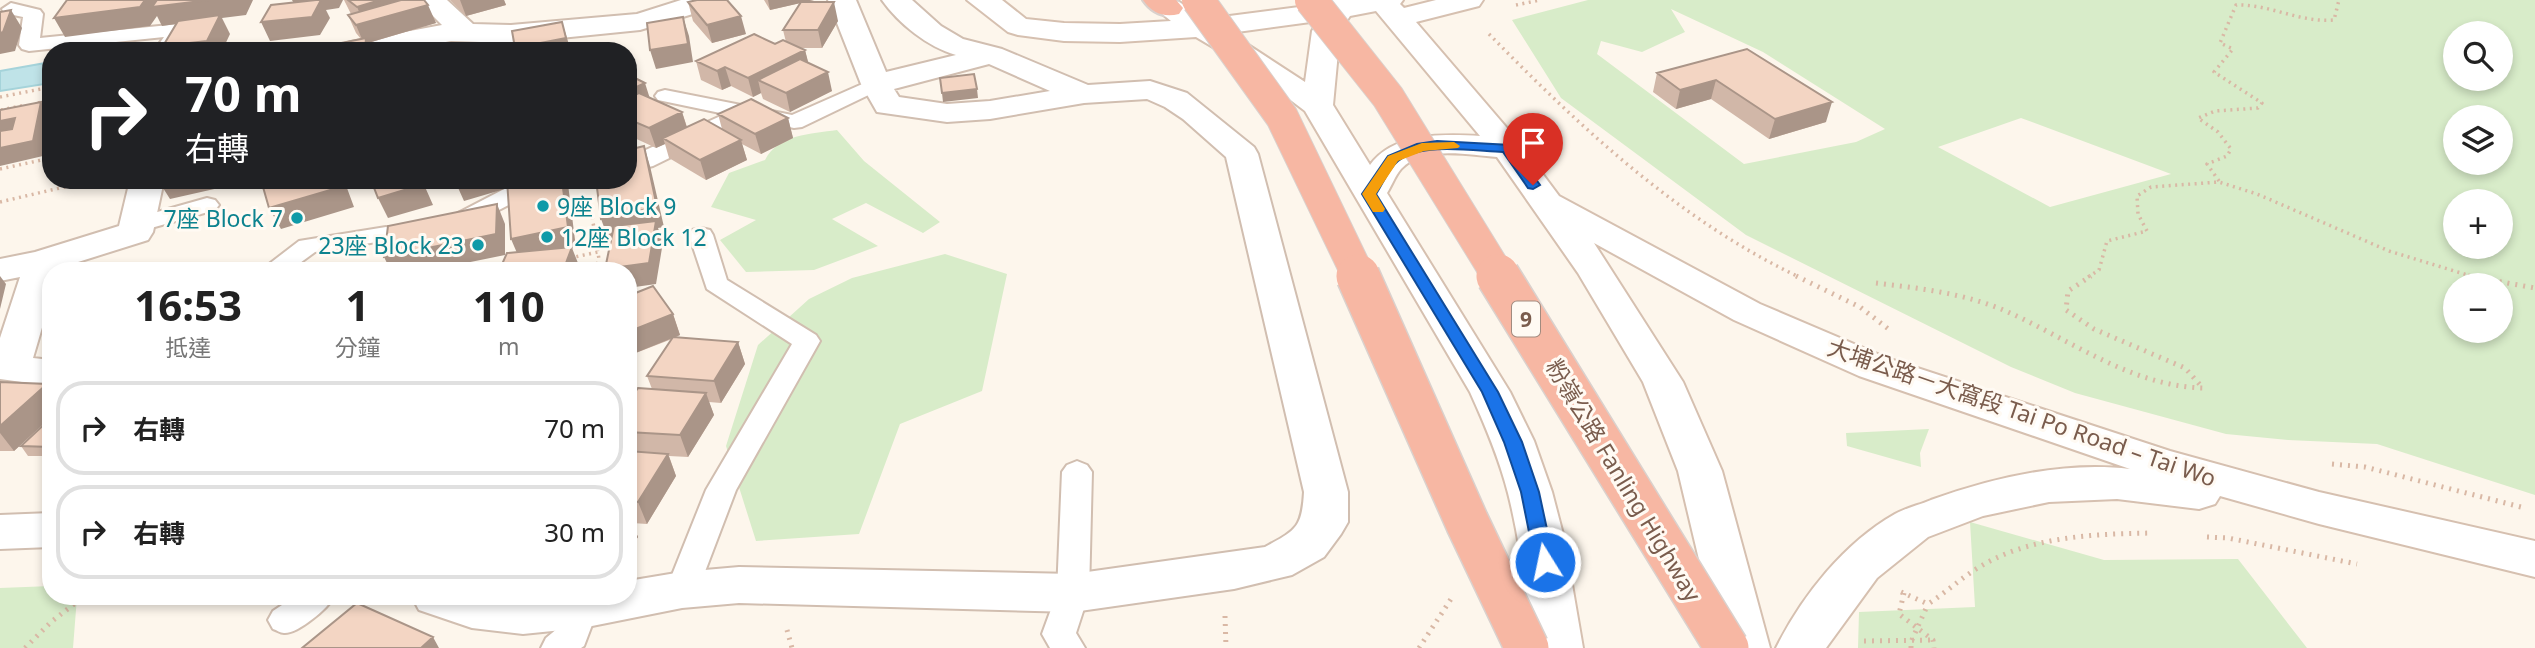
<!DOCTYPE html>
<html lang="zh-TW">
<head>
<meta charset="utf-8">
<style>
	body { margin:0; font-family:"Noto Sans","Noto Sans TC",sans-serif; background:#f6f6f6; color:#222; height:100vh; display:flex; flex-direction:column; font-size:26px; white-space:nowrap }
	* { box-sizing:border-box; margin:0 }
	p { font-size:23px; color:#767676 }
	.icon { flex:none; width:38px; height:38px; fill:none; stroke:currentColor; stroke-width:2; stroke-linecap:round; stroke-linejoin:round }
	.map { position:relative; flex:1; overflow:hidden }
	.sheet { position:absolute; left:42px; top:262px; width:595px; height:343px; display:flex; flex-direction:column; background:#fff; border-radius:28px; box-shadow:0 4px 10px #0003 }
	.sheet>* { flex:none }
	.guide { position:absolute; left:42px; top:42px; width:595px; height:147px; border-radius:28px; box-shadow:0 4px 10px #0003; background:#202124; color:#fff; overflow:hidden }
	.buttons { position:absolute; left:2443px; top:21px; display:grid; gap:14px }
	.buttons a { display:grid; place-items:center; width:70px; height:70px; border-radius:50%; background:#fff; box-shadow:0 4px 10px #0003; font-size:35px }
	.pin { position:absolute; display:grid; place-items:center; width:60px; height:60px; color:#fff; margin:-72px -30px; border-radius:50% 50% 50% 0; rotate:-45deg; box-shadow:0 0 7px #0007 }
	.pin .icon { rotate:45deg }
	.me { position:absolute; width:77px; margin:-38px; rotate:350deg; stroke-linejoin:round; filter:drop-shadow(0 0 5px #0008) }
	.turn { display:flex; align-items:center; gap:24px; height:147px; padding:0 28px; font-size:32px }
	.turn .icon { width:91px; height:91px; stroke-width:2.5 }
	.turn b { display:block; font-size:49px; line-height:60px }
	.eta { display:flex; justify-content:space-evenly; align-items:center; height:119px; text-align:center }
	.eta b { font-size:42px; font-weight:700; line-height:49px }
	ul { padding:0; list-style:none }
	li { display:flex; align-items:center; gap:21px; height:94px; margin:0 14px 10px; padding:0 14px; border:4px solid #e0e0e0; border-radius:28px }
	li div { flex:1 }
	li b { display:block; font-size:26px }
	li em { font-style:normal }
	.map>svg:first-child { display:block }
</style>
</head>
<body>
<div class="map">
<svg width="2535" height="648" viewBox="0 0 2535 648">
	<rect width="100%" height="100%" fill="#fdf6ec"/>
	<!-- green -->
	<path fill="#d8ecc9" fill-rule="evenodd" d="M1588,0H2535V495L2377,444L2288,440L2226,434L2075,393L2011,367L1746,235L1561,98L1512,20ZM1671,9L1763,52L1885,129L1856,142L1744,164L1597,54L1601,41L1642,52L1685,32ZM2501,33V79H2455V33ZM2501,117V163H2455V117ZM2021,118L2171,174L2050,207L1938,147ZM2501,201V247H2455V201ZM2501,285V331H2455V285Z
		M837,130L864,161L940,222L923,233L866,203L832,219L878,246L814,270L746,272L720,240L756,220L711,207L729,173L765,160C778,134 811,134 837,130Z
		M945,254L1007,274L982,391L900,424L859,534L756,541L726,446L758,345L809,299L852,278Z
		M1929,429L1920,453L1921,467L1847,446L1846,433Z
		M1970,522L2104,560L2238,559L2307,648H1858L1859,612L1975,607Z
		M51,586V597H77L73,648H0V588Z"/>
	<!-- water -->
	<path fill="#bfe3e8" stroke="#a5d3da" stroke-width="2" d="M51,62V83L0,91V71Z"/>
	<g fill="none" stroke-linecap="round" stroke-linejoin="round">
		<!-- lane casing -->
		<g stroke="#d1beb0" stroke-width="4">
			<path id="lane" d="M11,3L40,10L43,14L40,38L179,24L189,30L174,51H154L164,37L29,51L22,49L19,45L23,17L4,13L2,9Z
				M876,78L883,80L886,84L883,88L802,127L794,128L749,119L653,166L628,172V158L725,114L658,100L655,96L658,92L665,90L792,115Z
				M530,180H571L568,185L530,194L474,223H458L454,218L458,213L514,184Z
				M207,198L215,200L219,205L215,210L137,232L129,230L125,225L129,220Z
				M386,227L395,229L398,234L395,239L315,252L289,271H260L299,241Z
				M701,228L710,230L713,235L727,280L816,335L820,341L736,490L698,590L693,599L682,603L671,599L666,590L706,490L792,344L707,289L689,235L692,230Z
				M1077,461L1087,465L1092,472L1089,593L1076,633L1085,648H1050L1042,634L1057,593L1062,472L1067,465Z
				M294,597H334C328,608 298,634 284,633C280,633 277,630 273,629L268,620L273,611Z
				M580,597L594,600L598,609L584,646L581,648H541L546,638L558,628L570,600Z"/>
		</g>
		<!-- street casing -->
		<g stroke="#d1beb0" stroke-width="4">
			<path id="street" d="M417,0H447L473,24L511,25L637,14L681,0H723L719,6L640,30L511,43L451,41L398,51H337L341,45L351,42L442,25Z
				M828,0H856L886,72L956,55C928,47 899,24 882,0H912L941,26L963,39L1002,49L1088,85L1150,81L1187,93L1254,147L1258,154L1348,492V522L1341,534L1324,557L1292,575L1234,589L1073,612L739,603L682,608L582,628L523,634L472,628L419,610L412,597H628V581L682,572L739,567L1073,574L1265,547C1296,530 1302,528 1304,492L1226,157L1183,119L1165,107L1147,99L1084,103L990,119L947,122L877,112L861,84ZM989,64L1050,91L990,101L947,104L899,97L894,89Z
				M130,180H164L153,232L148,240L59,268L58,271H51V297L33,358L51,360V386L0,379V338L20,277L0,281V259L35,252L119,226Z
				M51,513V547L0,549V515Z"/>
		</g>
		<!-- secondary casing -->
		<g stroke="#d6c0b0" stroke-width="4">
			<path id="secondary" d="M967,0H1002L1026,19L1064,23L1120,24L1171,21L1155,8L1159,2L1170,0L1179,2L1206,19L1330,3L1332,0H1403L1400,4L1404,8L1436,0H1483L1479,6L1416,22L1518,141L1559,196L1760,304L1887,358L2170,451L2319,492L2535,541V577L2319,524L2220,496L2215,504L2199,509L2117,499L2049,502L1983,516L1928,537L1877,578L1826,648H1776C1802,596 1844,543 1895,514C1906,508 1919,505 1931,500C1992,478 2064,461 2130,469L1859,376L1734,320L1594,243L1683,382L1722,471L1770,648H1720L1678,471L1643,382L1578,273L1497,157C1469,155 1423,145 1401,169C1395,176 1392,185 1387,193L1510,392L1534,441L1552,492L1564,538L1583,648H1533C1526,596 1521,544 1508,493C1499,458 1485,425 1470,392L1305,111L1250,69L1196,37L1120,42L1064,41L1018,35L1008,32ZM1376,11L1480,136C1443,134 1394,132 1370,165L1333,105L1340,31L1350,16ZM1318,21L1312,31L1305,82L1230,33Z"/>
		</g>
		<!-- highway casing -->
		<g stroke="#dad1cd" stroke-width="4">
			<path id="highway" d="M1143,0H1176L1183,8L1179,14C1164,18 1152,13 1143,0Z"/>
		</g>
		<!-- path-far1 -->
		<path stroke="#d9b8a5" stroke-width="3.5" stroke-dasharray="2 4.5" stroke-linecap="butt" d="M1516,5L1540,0
			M1489,34C1581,128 1679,220 1799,277
			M0,97L51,87
			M38,103L51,100
			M1,110L26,105
			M0,169L51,158
			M2219,181L2207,164L2227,156L2231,149L2218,132L2198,118L2215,111L2258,108L2262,103L2214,72L2233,49L2220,43L2236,5C2270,4 2300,23 2334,20L2339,0
			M589,198L599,259L595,271
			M0,202L94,180
			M596,245L616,241
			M570,258L598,252
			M2088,277L2099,270L2107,241L2147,231L2138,214L2137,196L2151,187L2219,182L2257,194L2389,251L2474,277"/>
		<!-- path -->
		<path stroke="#d9b8a5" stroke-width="5" stroke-dasharray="2 6" stroke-linecap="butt" d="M1796,276L1860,307L1891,331
			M2468,276L2535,288
			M1876,283C1918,288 1961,293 2001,309C2067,337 2129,386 2203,388L2185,368L2094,329L2066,310L2068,291L2091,276
			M2332,464L2365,467L2521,507
			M2207,537L2228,538L2357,564
			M1901,592L1928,604C1945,593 1959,580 1976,569C2028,536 2093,534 2153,533
			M1904,593L1899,614L1933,640L1934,648
			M1225,616L1226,648
			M787,630L792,648
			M1864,641L1932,640
			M25,648L51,622L83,597
			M1419,648L1451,599
			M1911,648V642L1928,604"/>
		<!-- lane -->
		<use href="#lane" fill="#fff" fill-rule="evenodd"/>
		<!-- street -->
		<use href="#street" fill="#fff" fill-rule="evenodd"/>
		<!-- secondary -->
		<use href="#secondary" fill="#fff" fill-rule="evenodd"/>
		<!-- highway -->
		<use href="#highway" fill="#f7b7a3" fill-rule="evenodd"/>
		<!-- highway-bridge-far1 casing -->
		<g stroke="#dad1cd" stroke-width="34" stroke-linecap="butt">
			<path id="highway-bridge-far1" d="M1198,0L1282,117L1359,277
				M1311,0L1388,97L1499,277"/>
		</g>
		<!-- highway-bridge casing -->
		<g stroke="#dad1cd" stroke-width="46" stroke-linecap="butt">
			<path id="highway-bridge" d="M1358,276L1467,522L1527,648
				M1498,276L1727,648"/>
		</g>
		<!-- highway-bridge-far1 -->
		<use href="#highway-bridge-far1" stroke="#f7b7a3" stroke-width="32"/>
		<!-- highway-bridge -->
		<use href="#highway-bridge" stroke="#f7b7a3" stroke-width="43"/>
	</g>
	<!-- wall -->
	<path fill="#d1b7a8" d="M344,0H424L436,23L368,43L372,51H330L361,39L356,33L348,15L351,14Z
		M450,0H504L506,5L466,16Z
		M764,0H814L804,2L838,21L822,48H801L805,50L808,63L832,91L790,112L763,99L761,93L753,97L731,86L722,90L701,80L696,61L786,42L783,30L800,3L770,10Z
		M688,2L746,34L712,43L693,21Z
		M1747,49L1826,122L1769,139L1711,99L1676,109L1653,92L1657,73Z
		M628,78L650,98L682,112L687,127L722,129L718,114L788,118L793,138L761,154L742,144L747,160L706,180L669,158L665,144L656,148L628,135Z
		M628,296L673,314L680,335L676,337L738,342L745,364L721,403L709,402L714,415L688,457L669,456L676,476L647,524L632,523L638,537L628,552V402L652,389L647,376L672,339L628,356Z
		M0,382L47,384L51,389V417L14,451H0Z
		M51,418V456H28L21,446Z"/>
	<!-- shaded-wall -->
	<path fill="#aa9588" d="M145,0H253L246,15L222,18L230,34L222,51H165L163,46L219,18L162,26L157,16L150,26L65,37L54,18Z
		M292,0H343L339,8L326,10L330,18L320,35L270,41L261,22L299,13Z
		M380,0H407L428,5L436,23L368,43L372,51H365L364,44L356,25L364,23L357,7Z
		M460,0H504L506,5L466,16Z
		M768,0H814L770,10Z
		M834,2L838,21L822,48L818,30Z
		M11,10L22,28L15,51L0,54V33Z
		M741,16L746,34L712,43L707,25Z
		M683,17L689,36L693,62L656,69L650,50Z
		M562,22L571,51H516L515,48Z
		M805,50L810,69L758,80L761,93L753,97L748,78Z
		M725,67L731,86L722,90L717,71Z
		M828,72L832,91L790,112L786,93Z
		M1716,80L1711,99L1676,109L1680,90Z
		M645,83L651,102L628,113V91Z
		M977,89L978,98L943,102L942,93Z
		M41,102L51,117L43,156L0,166V148Z
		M1832,102L1826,122L1769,139L1775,119Z
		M682,112L688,131L663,138L665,144L656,148L649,128Z
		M15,118L25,133L0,139V121Z
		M788,118L793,138L761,154L755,134Z
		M741,140L747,160L706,180L700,160Z
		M644,146L650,166L664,227L658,228L663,242L656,284L628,288V271H606L605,269L654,229L609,240L601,219Z
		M158,180H232V185L170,199Z
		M264,180H344L354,207L281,229L269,208L273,201L262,181Z
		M422,180L433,205L388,218L378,198Z
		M457,180H505L508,188L464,201L455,181Z
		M562,180H566L568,184L576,248H572L580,268L579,271H563L520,260L511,239Z
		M497,204L505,224V255L426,271H391L384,257Z
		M0,276L6,284L0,309Z
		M673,314L680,335L628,356V332Z
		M738,342L745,364L721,403L714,381Z
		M47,384L51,389V417L14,451L0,433V426Z
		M706,393L714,415L688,457L680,435Z
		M668,454L676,476L647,524L638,502Z
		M628,515L638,537L628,552Z
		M433,637L439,648H421Z"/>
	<!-- building -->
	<path fill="#f3d5c3" stroke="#aa9588" stroke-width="2" d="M67,0H145L140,7L54,18Z
		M157,0H209L152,7Z
		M316,0H321L312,17L261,22L271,5Z
		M348,0H380L357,7Z
		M401,0H424L428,5L356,25L348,15Z
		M697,0H727L741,16L707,25L688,2Z
		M801,2H834L818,30H783Z
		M11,10L3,32L0,33V12Z
		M220,15L207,41L163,46L178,21Z
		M683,17L688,44L650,50L647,23Z
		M562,22L566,38L515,48L512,31Z
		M754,34L775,44L783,40L805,50L748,78L725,67L717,71L696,61Z
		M366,38L365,51H330L331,45Z
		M469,45L475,51H451Z
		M1747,49L1832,102L1775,119L1716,80L1680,90L1657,73Z
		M800,59L828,72L786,93L758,80Z
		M974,74L977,89L942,93L940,78Z
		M631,76L645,83L628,91V78Z
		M639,93L682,112L649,128L628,119V98Z
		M751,99L788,118L755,134L718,114Z
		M41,102L33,141L0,148V131L12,129L15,118L0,121V110Z
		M704,119L741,140L700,160L663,138Z
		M644,146L657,207L601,219L596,180H628V150Z
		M287,180H342L344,186L269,208L263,187Z
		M371,180H422L424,184L378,198Z
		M507,180H562L568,227L511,239Z
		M497,204L496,234L384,257L388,226Z
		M656,221L649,263L605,269L614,226Z
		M572,247L563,271H499L507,253Z
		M653,286L673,314L628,332V296Z
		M673,337L738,342L714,381L647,376Z
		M0,382L47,384L0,426Z
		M638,388L706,393L680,435L628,432V402Z
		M51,418V447L21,446Z
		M628,451L668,454L638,502L628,501Z
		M357,603L433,637L421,648H302Z"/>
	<!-- route -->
	<path fill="#1a73e8" stroke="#114b97" stroke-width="2" d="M1437,141L1511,145L1540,185L1533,189L1528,188L1503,152C1474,151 1422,142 1398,161C1389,168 1382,185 1376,194L1498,392L1522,442L1539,492L1554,562L1552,567L1545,569L1538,567L1535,562L1521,492L1504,442L1482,392L1362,194L1388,156L1417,144Z"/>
	<!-- slow -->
	<path fill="#f59e0b" d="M1454,142L1460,146L1458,148L1424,151L1398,161L1376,194L1385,209L1383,212H1373L1362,194L1388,156L1422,143Z"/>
	<!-- markers -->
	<g fill="#0f9aa8" stroke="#fffaf3" stroke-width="2.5">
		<circle cx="543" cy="206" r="7"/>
		<circle cx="297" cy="218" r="7"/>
		<circle cx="547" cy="237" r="7"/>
		<circle cx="478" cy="245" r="7"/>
	</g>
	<g text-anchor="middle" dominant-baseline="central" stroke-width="6" stroke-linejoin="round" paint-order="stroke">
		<!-- shield labels -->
		<rect fill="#fffaf3" stroke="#a28b7f" stroke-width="2" x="1512" y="301.5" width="28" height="35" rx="5"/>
		<g font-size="21" font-weight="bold" fill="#7a5c4d">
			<text x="1526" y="319">9</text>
		</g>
		<!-- culture labels -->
		<g font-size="23" fill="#0d838f" stroke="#fffaf3" text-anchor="start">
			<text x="557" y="206">9座 Block 9</text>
			<text x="283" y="218" text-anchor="end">7座 Block 7</text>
			<text x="561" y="237">12座 Block 12</text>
			<text x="464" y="245" text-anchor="end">23座 Block 23</text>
		</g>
		<!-- street labels -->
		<g font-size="23" fill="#7a5c4d" stroke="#fffaf3">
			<text transform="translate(2022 412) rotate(19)">大埔公路－大窩段 Tai Po Road – Tai Wo</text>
			<text transform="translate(1624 480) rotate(59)">粉嶺公路 Fanling Highway</text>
		</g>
	</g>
</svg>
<div class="buttons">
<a><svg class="icon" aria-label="search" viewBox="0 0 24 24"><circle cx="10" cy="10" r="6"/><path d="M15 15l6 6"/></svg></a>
<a><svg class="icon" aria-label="layers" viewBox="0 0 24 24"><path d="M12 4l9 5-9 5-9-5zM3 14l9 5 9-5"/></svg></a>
<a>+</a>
<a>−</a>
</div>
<div class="pin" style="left:1533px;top:185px;background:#d93025"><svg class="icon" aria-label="arrive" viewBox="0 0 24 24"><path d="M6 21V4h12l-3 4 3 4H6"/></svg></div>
<svg class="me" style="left:1545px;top:562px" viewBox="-20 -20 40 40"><circle r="17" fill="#1a73e8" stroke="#fff" stroke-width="3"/><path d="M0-11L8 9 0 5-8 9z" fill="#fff"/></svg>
<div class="guide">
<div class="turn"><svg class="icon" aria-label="right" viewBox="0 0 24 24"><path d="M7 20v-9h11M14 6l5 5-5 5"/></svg><div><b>70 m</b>右轉</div></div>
</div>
<section class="sheet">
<div class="eta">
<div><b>16:53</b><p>抵達</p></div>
<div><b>1</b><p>分鐘</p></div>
<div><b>110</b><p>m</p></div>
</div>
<ul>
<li><svg class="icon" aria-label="right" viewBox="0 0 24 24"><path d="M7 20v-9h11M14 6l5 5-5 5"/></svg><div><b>右轉</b></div><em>70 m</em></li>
<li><svg class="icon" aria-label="right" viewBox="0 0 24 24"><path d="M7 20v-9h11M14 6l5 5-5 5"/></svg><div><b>右轉</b></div><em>30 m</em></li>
</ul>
</section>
</div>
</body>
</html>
